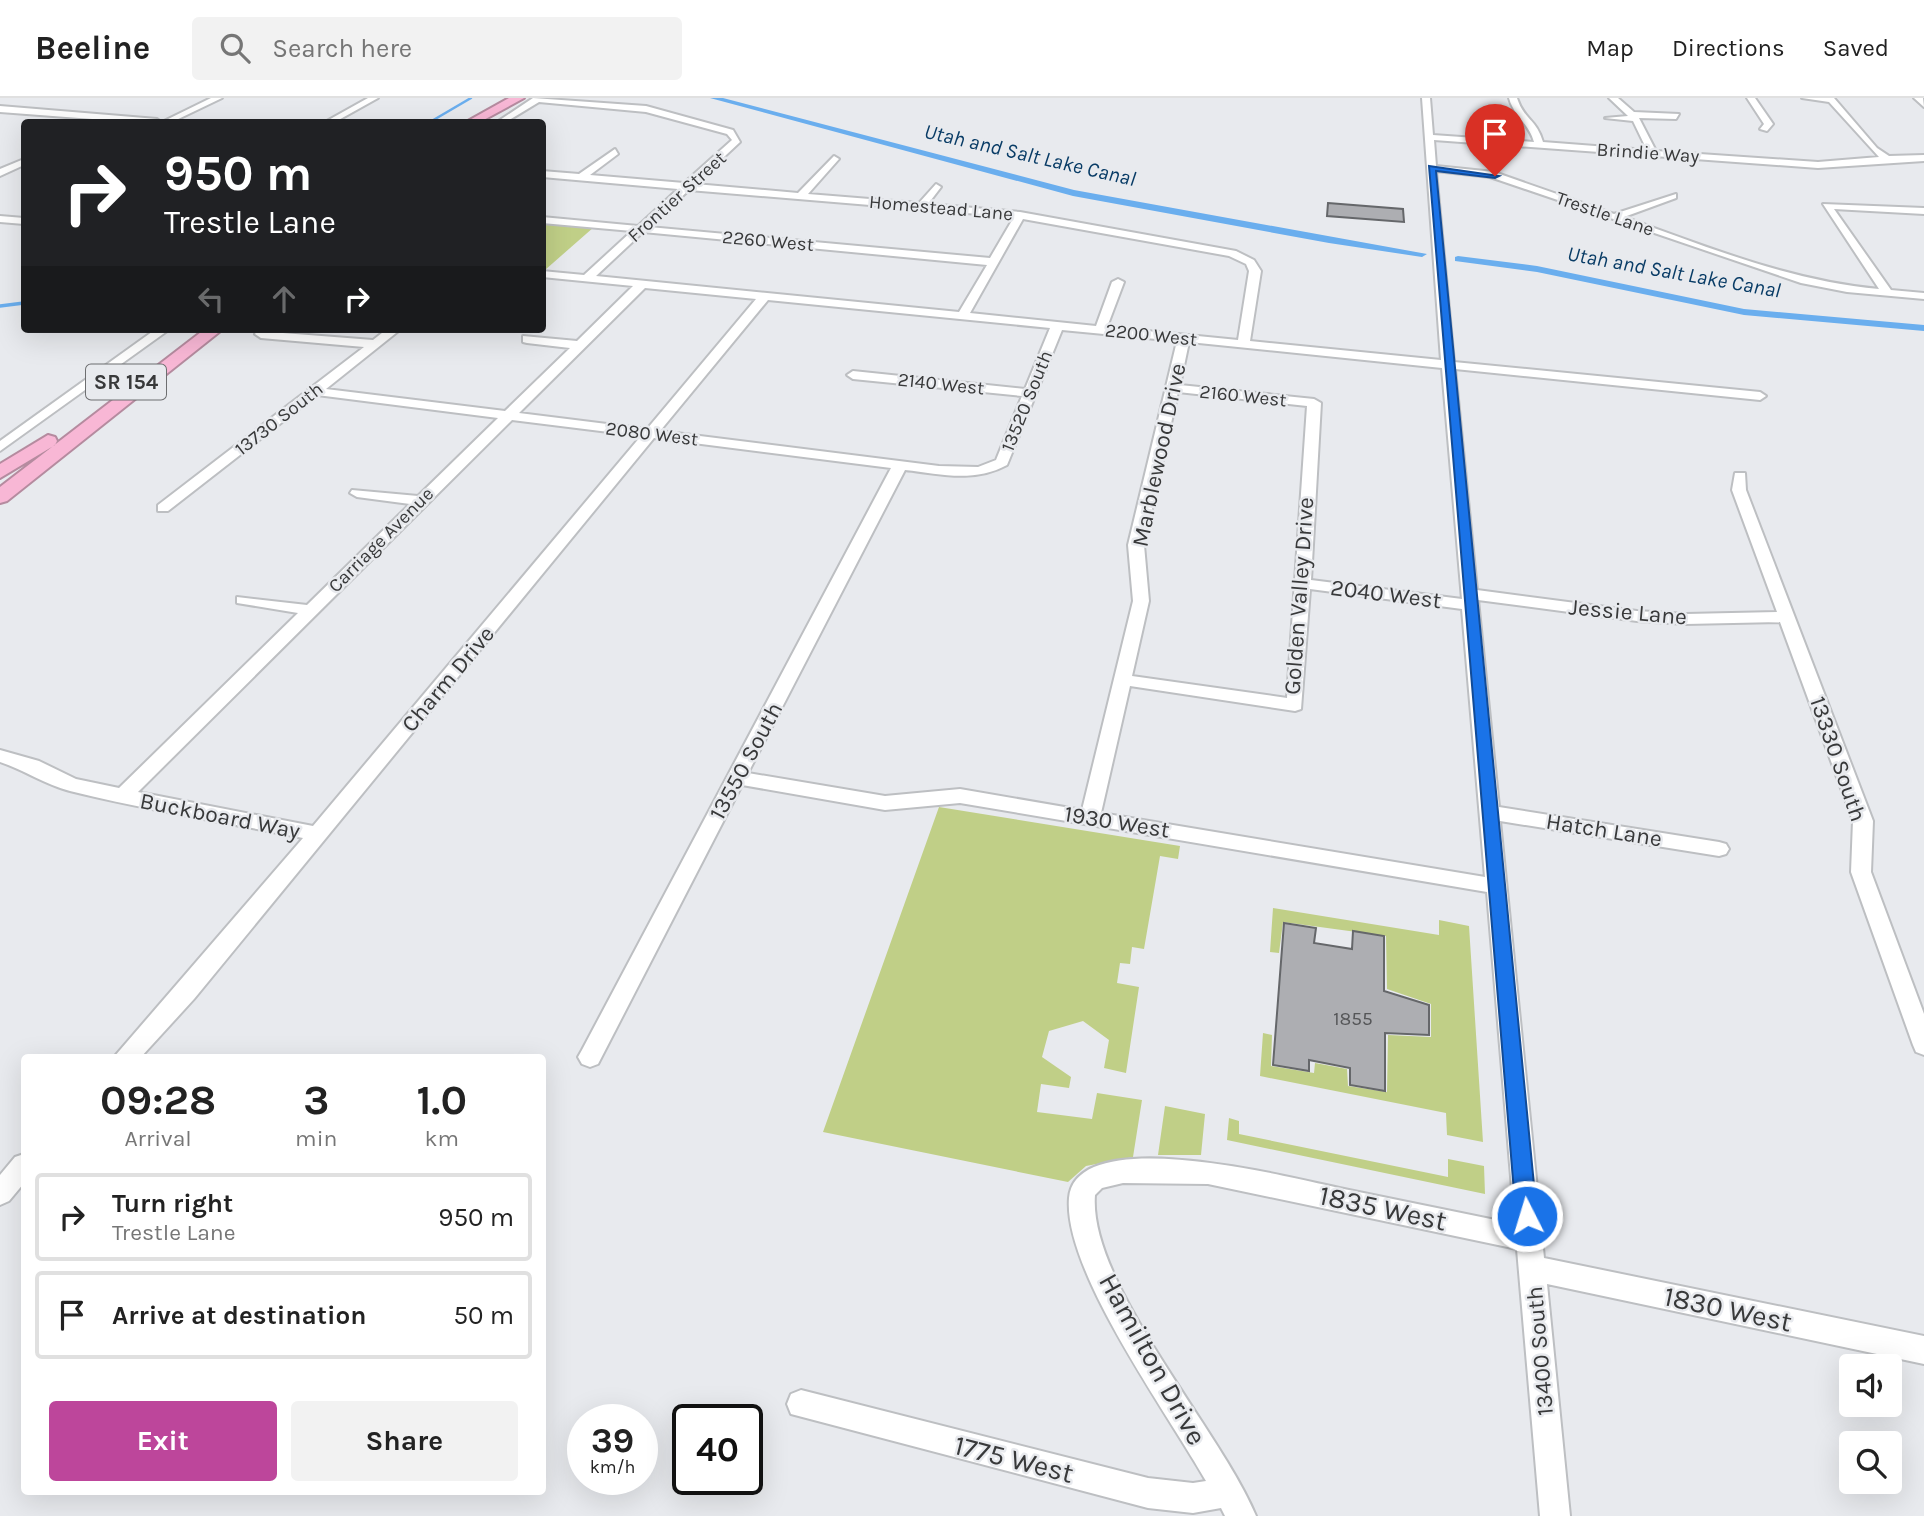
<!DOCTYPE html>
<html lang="en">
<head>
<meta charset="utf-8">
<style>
	body { margin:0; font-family:Karla,sans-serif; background:#f2f2f2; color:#222; height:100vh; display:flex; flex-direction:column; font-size:26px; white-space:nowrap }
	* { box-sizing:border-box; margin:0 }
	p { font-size:23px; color:#767676 }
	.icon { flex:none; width:38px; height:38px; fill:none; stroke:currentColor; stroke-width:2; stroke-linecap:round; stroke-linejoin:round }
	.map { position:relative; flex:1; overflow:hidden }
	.panel { position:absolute; left:21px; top:956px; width:525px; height:441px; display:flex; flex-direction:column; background:#fff; border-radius:7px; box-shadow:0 7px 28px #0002 }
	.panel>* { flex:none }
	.banner { position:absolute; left:21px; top:21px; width:525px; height:214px; border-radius:7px; box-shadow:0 7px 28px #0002; background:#202124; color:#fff; overflow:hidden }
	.controls { position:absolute; left:1839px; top:1256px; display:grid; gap:14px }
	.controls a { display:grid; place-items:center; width:63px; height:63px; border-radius:7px; background:#fff; box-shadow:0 7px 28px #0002; font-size:35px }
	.speed { position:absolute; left:567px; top:1306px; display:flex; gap:14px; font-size:35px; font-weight:700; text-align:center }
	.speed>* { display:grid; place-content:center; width:91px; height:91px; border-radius:50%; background:#fff; box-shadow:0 7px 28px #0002; line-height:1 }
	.speed small { font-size:18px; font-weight:400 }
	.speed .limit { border:4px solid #111; border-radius:10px; background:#fff; color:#111 }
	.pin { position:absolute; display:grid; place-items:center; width:60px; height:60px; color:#fff; margin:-72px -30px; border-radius:50% 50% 50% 0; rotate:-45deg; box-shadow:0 0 7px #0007 }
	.pin .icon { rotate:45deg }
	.me { position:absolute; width:77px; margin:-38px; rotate:355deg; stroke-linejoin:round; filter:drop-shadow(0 0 5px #0008) }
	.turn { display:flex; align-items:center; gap:24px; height:147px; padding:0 28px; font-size:32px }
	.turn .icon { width:91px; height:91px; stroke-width:2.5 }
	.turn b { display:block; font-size:49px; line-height:60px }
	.lanes { display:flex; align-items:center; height:66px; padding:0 28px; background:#0003; justify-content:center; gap:35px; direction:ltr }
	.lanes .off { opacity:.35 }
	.eta { display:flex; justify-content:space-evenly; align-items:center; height:119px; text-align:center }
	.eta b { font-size:42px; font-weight:700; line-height:49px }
	.primary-button { display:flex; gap:14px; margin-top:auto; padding:14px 28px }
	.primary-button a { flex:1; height:80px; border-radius:7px; background:#bd469b; color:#fff; font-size:28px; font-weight:700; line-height:80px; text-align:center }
	.primary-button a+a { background:#f2f2f2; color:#222 }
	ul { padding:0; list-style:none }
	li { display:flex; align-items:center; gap:21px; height:88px; margin:0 14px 10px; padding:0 14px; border:4px solid #e0e0e0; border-radius:7px }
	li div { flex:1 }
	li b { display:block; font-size:26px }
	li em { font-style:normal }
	header { display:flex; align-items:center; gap:42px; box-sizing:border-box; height:98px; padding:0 35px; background:#fff; border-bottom:2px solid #e0e0e0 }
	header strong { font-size:33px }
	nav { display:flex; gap:38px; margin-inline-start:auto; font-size:24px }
	.search { width:490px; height:63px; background:#f2f2f2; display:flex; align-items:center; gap:18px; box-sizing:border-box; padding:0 24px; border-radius:7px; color:#767676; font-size:26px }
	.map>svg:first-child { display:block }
</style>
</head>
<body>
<header>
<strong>Beeline</strong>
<div class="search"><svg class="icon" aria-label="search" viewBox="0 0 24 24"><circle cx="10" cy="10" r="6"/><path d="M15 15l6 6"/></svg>Search here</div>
<nav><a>Map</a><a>Directions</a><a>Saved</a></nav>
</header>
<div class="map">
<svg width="1924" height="1418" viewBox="0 0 1924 1418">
	<rect width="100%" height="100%" fill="#e8eaee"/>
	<!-- green -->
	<path fill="#c0cf87" d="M543,124L594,129L545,172L543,171Z
		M939,709L1180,748L1178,761L1160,758L1144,851L1132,849L1130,866L1120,865L1117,885L1139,889L1126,975L1104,970L1109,942L1083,923L1049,933L1042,959L1071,979L1069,990L1041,986L1037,1014L1092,1021L1097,995L1142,1002L1133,1059L1086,1068L1068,1084L823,1034Z
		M1273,810L1439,837V822L1469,828L1483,1044L1447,1037L1446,1015L1260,978L1263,935L1272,937L1271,968L1314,975L1315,965L1347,971L1348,988L1387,994L1388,937L1431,939V906L1387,891L1386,838L1283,824L1279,855L1270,854Z
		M1165,1008L1205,1016L1201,1057H1158Z
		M1229,1020L1239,1023V1036L1448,1079V1061L1484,1068L1485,1096L1227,1042Z"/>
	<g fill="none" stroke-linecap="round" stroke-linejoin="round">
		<!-- stream-far1 -->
		<path stroke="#6aaeee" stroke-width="2.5" d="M430,24L471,0"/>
		<!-- stream -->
		<path stroke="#6aaeee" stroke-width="3.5" d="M0,208L24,205"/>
		<!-- canal -->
		<path fill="#6aaeee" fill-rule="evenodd" d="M710,0H723L1074,92L1427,156L1422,159L1329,145L1073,98Z
			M1458,158L1537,168L1744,211L1924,227V233L1744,217L1537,174L1455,163V159Z"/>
	</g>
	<!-- building -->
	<path fill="#adaeb2" stroke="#65676a" stroke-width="2" d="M1328,105L1403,111L1404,124L1327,118Z
		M1284,825L1316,830L1314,845L1352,851L1353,833L1384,838V893L1429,907V937L1385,935V993L1350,987V970L1309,962V973L1273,967Z"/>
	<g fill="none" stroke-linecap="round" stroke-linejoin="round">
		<!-- minor casing -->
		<g stroke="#bdbfc2" stroke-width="4">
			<path id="minor" d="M211,0H222L172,24H162Z
				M368,0H378L335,24H325Z
				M533,0L646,8L733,32L740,44L695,86L798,95L834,58L839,61L808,96L919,105L936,86L941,89L928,106L1020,114L1236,153L1254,162L1261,173L1250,243L1441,262L1422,0H1430L1433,37L1534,44C1529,25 1514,19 1509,0H1517C1524,22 1536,20 1543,44L1647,52L1633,23L1605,20L1628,18L1609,0H1618L1634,14L1679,16L1676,21L1639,20L1656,53L1818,64L1879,59L1829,4L1802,0H1834L1877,50L1889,58L1924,57V63L1818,70L1434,42L1436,68L1494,74L1614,116L1676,96V100L1624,119C1707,149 1791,183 1879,191L1823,106L1924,110V116L1834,111L1891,192L1924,195V201L1847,194L1801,185L1490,79L1436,73L1454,264L1760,294L1766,298L1760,302L1455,271L1477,492L1637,513L1686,516L1777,514L1732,392L1735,375H1745L1746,392L1873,723L1871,774L1924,916V957L1916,954L1913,947L1851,774L1853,723L1780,524L1686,526L1637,523L1478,502L1499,709L1719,744L1726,746L1729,751L1726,756L1719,758L1500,723L1544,1160L1924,1238V1266L1547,1186L1570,1418H1540L1517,1151L1208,1086L1123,1085L1102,1090L1095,1097C1088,1185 1220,1331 1256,1418H1225L1221,1410L1193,1415L1148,1410L791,1316L787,1306L791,1296L801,1292L1148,1380L1193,1385L1206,1383C1169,1317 1063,1173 1069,1100C1076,1021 1303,1083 1349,1092C1404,1103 1460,1115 1515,1126L1487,794L960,705L885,712L742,687L598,966L590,969L582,966L578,959L582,952L891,370L654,340L194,901L141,959H114L303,740C225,724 146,712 70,693C46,687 24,672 0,664V652L39,663L76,681L119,690L298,515L237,505V499L307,507L410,406L357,399L350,395L352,392L418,398L498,320L317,297L168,413H158V407L364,249L261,240L255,236L257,233L373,242L387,231H401L326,291L505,313L570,250L527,245L523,244V238L577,243L633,188L542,179V173L584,177L632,133L542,125V119L638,128L678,91L542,79V73L579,76L615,51L618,56L590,77L684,85L732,42L727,36L646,14L539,4L506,24H497ZM689,92L1014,119L990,160L649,129ZM1023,121L1229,158L1246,166L1249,173L1238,242L1107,229L1124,184L1118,181L1112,184L1096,228L970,215ZM643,134L987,167L959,214L596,178ZM645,190L756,201L647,331L519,315ZM768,202L1050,230L1025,291L853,273L847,277L853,281L1022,298L996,362L978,369L939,368L660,333ZM1062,232L1177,243L1128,447L1133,503L1082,712L960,691L885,698L748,675L905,372C940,376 974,385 1007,367ZM1189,244L1442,270L1462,501L1311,482L1321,305L1314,301L1180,287ZM1178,294L1307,308L1287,600L1132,578L1149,503L1144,447ZM512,322L641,338L313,728L138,694ZM1310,491L1462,511L1485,779L1101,715L1130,588L1295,613L1301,611Z
				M1747,0H1755L1773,26L1767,33L1760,31L1764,26Z
				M1914,0H1923L1924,9Z
				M0,8L157,21L161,24H132L0,14Z
				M24,61V67L0,78V71Z
				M0,118L24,120V126L0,124Z
				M156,231H170L0,353V343Z
				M24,1056V1085L9,1103L0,1107V1077L15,1059Z"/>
		</g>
		<!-- highway casing -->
		<g stroke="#b58b9f" stroke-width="4">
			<path id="highway" d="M509,0H524L480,24H466Z
				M205,231H223L7,403L0,405V389Z
				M48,337L55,339L57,343L55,347L0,380V366Z"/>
		</g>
		<!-- minor -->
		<use href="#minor" fill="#fff" fill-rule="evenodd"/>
		<!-- highway -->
		<use href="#highway" fill="#f8b7d5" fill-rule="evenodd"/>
	</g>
	<!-- route -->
	<path fill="#1a73e8" stroke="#114b97" stroke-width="2" d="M1429,68L1499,78L1495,80L1436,73L1537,1118L1534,1125L1527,1127L1519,1125L1516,1118Z"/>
	<g text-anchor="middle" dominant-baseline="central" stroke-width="5" stroke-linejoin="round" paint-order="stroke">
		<!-- far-street labels -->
		<g font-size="19" fill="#38393a" stroke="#e8eaee">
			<text transform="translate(1648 55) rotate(4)">Brindie Way</text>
			<text transform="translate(677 99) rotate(-42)">Frontier Street</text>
			<text transform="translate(941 110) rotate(5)">Homestead Lane</text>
			<text transform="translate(1605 116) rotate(19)">Trestle Lane</text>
			<text transform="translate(768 143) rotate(5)">2260 West</text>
			<text transform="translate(1151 237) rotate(6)">2200 West</text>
			<text transform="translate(941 286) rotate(6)">2140 West</text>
			<text transform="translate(1243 298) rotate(6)">2160 West</text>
			<text transform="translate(1027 303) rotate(-68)">13520 South</text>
			<text transform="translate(279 321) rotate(-38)">13730 South</text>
			<text transform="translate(652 336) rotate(7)">2080 West</text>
			<text transform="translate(381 442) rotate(-45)">Carriage Avenue</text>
		</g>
		<!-- number labels -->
		<g font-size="19" fill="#555658">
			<text x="1353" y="921">1855</text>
		</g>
		<!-- far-water labels -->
		<g font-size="21" font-style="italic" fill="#093c66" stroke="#e8eaee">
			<text transform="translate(1030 57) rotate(13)">Utah and Salt Lake Canal</text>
			<text transform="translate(1674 174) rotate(10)">Utah and Salt Lake Canal</text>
		</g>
		<!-- shield labels -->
		<rect fill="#e8eaee" stroke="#6d6e70" stroke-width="2" x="86" y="266.5" width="80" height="35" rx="5"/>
		<g font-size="21" font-weight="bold" fill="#38393a">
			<text x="126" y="284">SR 154</text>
		</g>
		<!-- street labels -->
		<g font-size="23" fill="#38393a" stroke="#e8eaee">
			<text transform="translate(1159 357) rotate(-78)">Marblewood Drive</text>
			<text transform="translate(1386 496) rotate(7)">2040 West</text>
			<text transform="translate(1299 498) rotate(-86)">Golden Valley Drive</text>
			<text transform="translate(1628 514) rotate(5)">Jessie Lane</text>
			<text transform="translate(448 581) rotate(-50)">Charm Drive</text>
			<text transform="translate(1838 661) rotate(71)">13330 South</text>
			<text transform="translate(746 663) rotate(-62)">13550 South</text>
			<text transform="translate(220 718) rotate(11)">Buckboard Way</text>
			<text transform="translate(1117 724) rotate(9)">1930 West</text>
			<text transform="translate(1604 732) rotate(9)">Hatch Lane</text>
			<text transform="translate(1540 1253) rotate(-95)">13400 South</text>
		</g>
		<!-- near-street labels -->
		<g font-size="28" fill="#38393a" stroke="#e8eaee">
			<text transform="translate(1383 1110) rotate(12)">1835 West</text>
			<text transform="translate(1728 1211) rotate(12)">1830 West</text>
			<text transform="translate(1153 1261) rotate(61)">Hamilton Drive</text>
			<text transform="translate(1014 1361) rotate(14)">1775 West</text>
		</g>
	</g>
</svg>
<div class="controls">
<a><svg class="icon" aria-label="sound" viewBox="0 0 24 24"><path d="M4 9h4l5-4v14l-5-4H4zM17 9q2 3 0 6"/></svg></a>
<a><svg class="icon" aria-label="search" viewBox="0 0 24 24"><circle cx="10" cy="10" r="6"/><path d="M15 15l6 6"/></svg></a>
</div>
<div class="speed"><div>39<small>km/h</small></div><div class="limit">40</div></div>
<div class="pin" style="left:1495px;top:78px;background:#d93025"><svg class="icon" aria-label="arrive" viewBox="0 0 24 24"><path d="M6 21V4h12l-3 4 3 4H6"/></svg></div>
<svg class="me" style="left:1527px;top:1118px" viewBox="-20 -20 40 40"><circle r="17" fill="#1a73e8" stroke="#fff" stroke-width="3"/><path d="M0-11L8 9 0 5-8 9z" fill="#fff"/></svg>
<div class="banner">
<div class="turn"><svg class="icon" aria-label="right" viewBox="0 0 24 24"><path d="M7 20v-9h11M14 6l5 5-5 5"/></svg><div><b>950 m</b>Trestle Lane</div></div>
<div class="lanes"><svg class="icon off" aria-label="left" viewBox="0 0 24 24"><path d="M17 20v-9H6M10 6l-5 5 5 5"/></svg><svg class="icon off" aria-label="ahead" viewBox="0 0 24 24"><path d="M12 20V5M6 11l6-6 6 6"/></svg><svg class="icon" aria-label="right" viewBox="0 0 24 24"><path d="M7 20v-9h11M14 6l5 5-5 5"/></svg></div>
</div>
<section class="panel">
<div class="eta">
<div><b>09:28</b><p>Arrival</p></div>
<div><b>3</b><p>min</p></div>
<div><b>1.0</b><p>km</p></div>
</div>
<ul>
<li><svg class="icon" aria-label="right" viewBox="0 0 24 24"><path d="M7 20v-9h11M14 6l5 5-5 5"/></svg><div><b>Turn right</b><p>Trestle Lane</p></div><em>950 m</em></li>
<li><svg class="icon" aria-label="arrive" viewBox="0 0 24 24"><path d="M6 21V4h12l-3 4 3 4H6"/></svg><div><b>Arrive at destination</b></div><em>50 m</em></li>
</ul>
<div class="primary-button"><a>Exit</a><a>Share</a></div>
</section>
</div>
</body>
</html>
